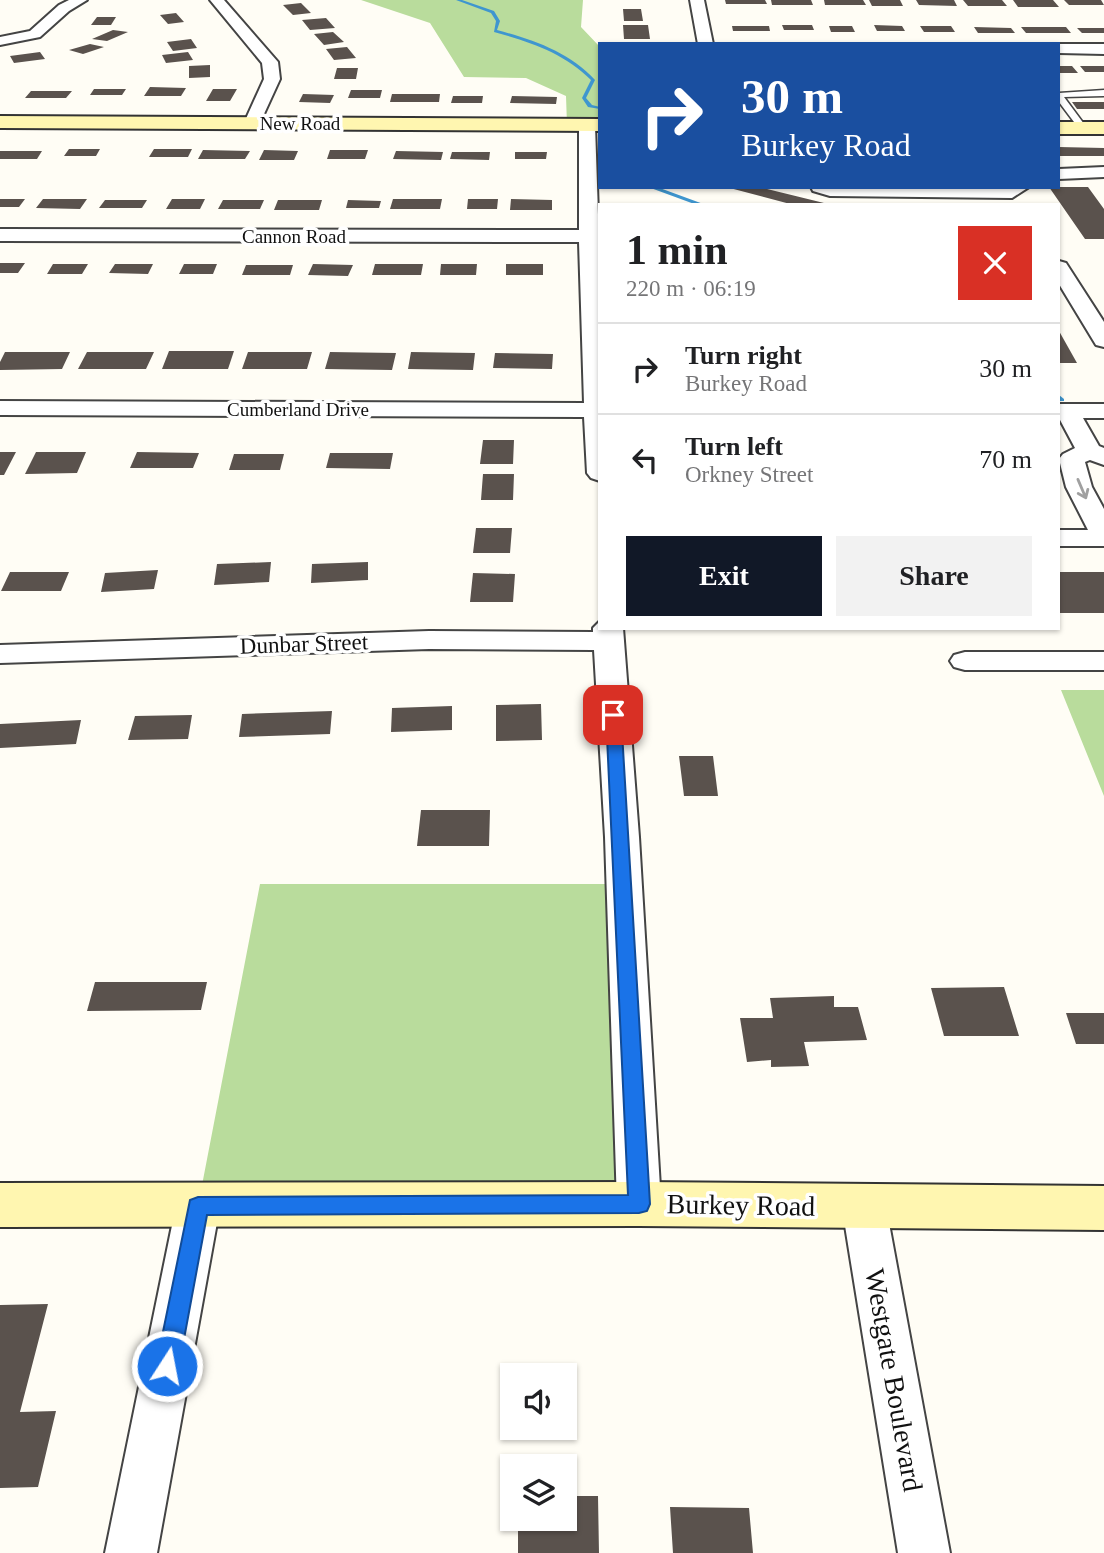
<!DOCTYPE html>
<html lang="en">
<head>
<meta charset="utf-8">
<style>
	body { margin:0; font-family:Georgia,serif; background:#f2f2f2; color:#202124; height:100vh; display:flex; flex-direction:column; font-size:26px; white-space:nowrap }
	* { box-sizing:border-box; margin:0 }
	p { font-size:23px; color:#757577 }
	.icon { flex:none; width:38px; height:38px; fill:none; stroke:currentColor; stroke-width:2; stroke-linecap:round; stroke-linejoin:round }
	.map { position:relative; flex:1; overflow:hidden }
	.drawer { position:absolute; left:598px; top:203px; width:462px; height:427px; display:flex; flex-direction:column; background:#fff; border-radius:0px; box-shadow:0 2px 5px #0004 }
	.drawer>* { flex:none }
	.top-card { position:absolute; left:598px; top:42px; width:462px; height:147px; border-radius:0px; box-shadow:0 2px 5px #0004; background:#1a4fa0; color:#fff; overflow:hidden }
	.tools { position:absolute; left:500px; top:1363px; display:grid; gap:14px }
	.tools a { display:grid; place-items:center; width:77px; height:77px; border-radius:0px; background:#fff; box-shadow:0 2px 5px #0004; font-size:35px }
	.pin { position:absolute; display:grid; place-items:center; width:60px; height:60px; color:#fff; margin:-30px; border-radius:14px; box-shadow:0 4px 10px #0006 }
	.me { position:absolute; width:77px; margin:-38px; rotate:11deg; stroke-linejoin:round; filter:drop-shadow(0 0 5px #0008) }
	.turn { display:flex; align-items:center; gap:24px; height:147px; padding:0 28px; font-size:32px }
	.turn .icon { width:91px; height:91px; stroke-width:2.5 }
	.turn b { display:block; font-size:49px; line-height:60px }
	.round { display:grid; place-items:center; flex:none; width:74px; height:74px; border-radius:0px; background:#f2f2f2 }
	.headline { display:flex; align-items:center; justify-content:space-between; height:119px; padding:0 28px }
	h1 { font-size:42px; font-weight:700; line-height:52px }
	.action { display:flex; gap:14px; margin-top:auto; padding:14px 28px }
	.action a { flex:1; height:80px; border-radius:0px; background:#111827; color:#fff; font-size:28px; font-weight:700; line-height:80px; text-align:center }
	.action a+a { background:#f2f2f2; color:#202124 }
	ul { padding:0; list-style:none }
	li { display:flex; align-items:center; gap:21px; height:91px; padding:0 28px; border-top:2px solid #e0e0e0 }
	li div { flex:1 }
	li b { display:block; font-size:26px }
	li em { font-style:normal }
	.map>svg:first-child { display:block }
</style>
</head>
<body>
<div class="map">
<svg width="1104" height="1553" viewBox="0 0 1104 1553">
	<rect width="100%" height="100%" fill="#fffdf5"/>
	<!-- forest -->
	<path fill="#b9dc9c" d="M361,0H583L581,27L600,47V125H567L566,96L526,78L464,77L430,23Z
		M1061,690H1104V796Z
		M260,884H624L639,1204L198,1206Z"/>
	<g fill="none" stroke-linecap="round" stroke-linejoin="round">
		<!-- stream -->
		<path fill="#3f96cf" fill-rule="evenodd" d="M456,0H462L494,11L500,21L497,30C534,40 569,52 595,80L586,98L592,105L600,107V109L588,107L582,98L591,80C564,53 530,42 494,32L496,21L491,13Z
			M648,187H657L706,205H697Z
			M1059,395L1064,399V401H1059Z"/>
	</g>
	<!-- building -->
	<path fill="#5a524d" d="M725,0H765L767,4H726Z
		M771,0H811L813,5H772Z
		M824,0H863L866,5H825Z
		M869,0H900L903,6H872Z
		M916,0H954L957,6L919,5Z
		M963,0H1002L1007,6H968Z
		M1013,0H1053L1059,7H1018Z
		M1064,0H1101L1104,5H1069Z
		M301,3L311,13L293,15L283,5Z
		M623,9H641L643,21H624Z
		M176,13L184,22L168,24L160,15Z
		M97,17H116L111,25H91Z
		M326,18L335,28L310,30L302,20Z
		M623,25H648L650,39H624Z
		M782,25H812L814,30H784Z
		M874,25L902,26L905,31H877Z
		M732,26H769L770,31H733Z
		M829,26H852L855,32H831Z
		M920,26H951L955,32H924Z
		M974,27L1011,28L1015,33H978Z
		M1021,27H1066L1071,33H1026Z
		M1077,28H1104V33H1082Z
		M113,30L128,32L107,41L92,39Z
		M333,32L344,42L324,45L314,34Z
		M191,39L197,48L173,51L167,42Z
		M90,44L104,47L83,54L69,50Z
		M347,47L356,58L334,60L326,49Z
		M40,52L45,59L14,63L10,56Z
		M188,52L193,60L166,63L162,55Z
		M210,65V77L189,78V66Z
		M1059,66H1072L1078,73H1059Z
		M1080,66H1104V72H1085Z
		M337,68H358L356,79H334Z
		M150,87L186,88L181,96H144Z
		M94,89H126L122,95H90Z
		M213,89H237L230,101H206Z
		M351,90H382L380,98H348Z
		M31,91H72L66,98H25Z
		M303,94L334,95L330,103L299,102Z
		M392,94H440L439,102H390Z
		M453,96H483L482,103H451Z
		M512,96L557,97L556,104L510,103Z
		M1072,102H1104V109H1077Z
		M1059,147L1104,148V156H1059Z
		M69,149H100L96,156H64Z
		M154,149H192L188,157H149Z
		M203,150L250,151L245,159H198Z
		M264,150L298,151L294,160H259Z
		M330,150H368L365,159H327Z
		M0,151H42L37,159H0Z
		M396,151L443,152L441,160L393,159Z
		M452,152H490L489,160L450,159Z
		M515,152H547L546,159H515Z
		M726,187H759L824,203L794,205Z
		M1049,187H1088L1104,209V239H1085Z
		M0,199H25L19,207H0Z
		M43,199H87L80,209L36,208Z
		M172,199H205L200,209H166Z
		M393,199H442L440,209H390Z
		M468,199H498L497,209H467Z
		M511,199L552,200V210H510Z
		M105,200H147L142,208H99Z
		M223,200H264L260,209H218Z
		M278,200H322L319,210H274Z
		M348,200L381,201L379,208H346Z
		M0,263H25L18,273H0Z
		M53,264H88L82,274H47Z
		M115,264H153L148,274L109,273Z
		M184,264H217L213,274H179Z
		M313,264L353,265L348,276L308,275Z
		M375,264H423L421,275H372Z
		M441,264H477L476,275H440Z
		M506,264H543V275H506Z
		M246,265H293L290,275H242Z
		M1059,331L1077,363H1059Z
		M169,351H234L228,369H162Z
		M5,352H70L62,369L0,370V362Z
		M87,352H154L146,369H78Z
		M248,352H312L307,369H242Z
		M330,352L396,353L392,370L325,369Z
		M411,352L475,353L473,370L408,369Z
		M495,353L553,354L552,369L493,368Z
		M483,440H514L513,464H480Z
		M0,452H16L4,475H0Z
		M36,452H86L77,473L25,474Z
		M137,452L199,453L193,468H130Z
		M330,453H393L390,469L326,468Z
		M234,454H284L280,470H229Z
		M483,474H514L513,500H481Z
		M476,528H512L510,553H473Z
		M271,562L269,582L214,585L217,564Z
		M368,562V580L311,583L312,564Z
		M158,570L154,589L101,592L105,573Z
		M10,572H69L61,591H1Z
		M1059,572H1104V613H1059Z
		M473,573L515,574L513,602H470Z
		M541,704L542,740L496,741V705Z
		M452,706V730L391,732L392,708Z
		M332,711L330,734L239,737L242,714Z
		M192,715L188,739L128,740L135,716Z
		M81,720L76,744L0,748V724Z
		M679,756H713L718,796H684Z
		M421,810H490L489,846H417Z
		M95,982H207L201,1010L87,1011Z
		M1004,987L1019,1036H944L931,988Z
		M834,996V1007H858L867,1040L804,1042L809,1066L771,1067V1060L747,1062L740,1018H773L770,998Z
		M1066,1013H1104V1044H1076Z
		M48,1304L20,1412L56,1411L38,1487L0,1488V1305Z
		M565,1496H598L599,1553H518V1519H565Z
		M670,1507L749,1508L753,1553H673Z"/>
	<g fill="none" stroke-linecap="round" stroke-linejoin="round">
		<!-- lane casing -->
		<g stroke="#444" stroke-width="3">
			<path id="lane" d="M1104,90V96L1064,97L1087,128L1086,130H1080L1059,102V93Z"/>
		</g>
		<!-- street casing -->
		<g stroke="#444" stroke-width="4">
			<path id="street" d="M69,0H87L69,11L40,37L0,45V37L30,31L59,5Z
				M210,0H224L278,62L280,79L258,127L252,128L244,123L264,79L262,63Z
				M690,0H704L713,44H698Z
				M1104,44V54L1059,53V44Z
				M587,120L595,125L600,274V481L591,478L587,473L584,417L0,415V401L584,403L579,242L0,241V229L579,230V125Z
				M1104,167V177L1059,179V169Z
				M811,187H1029L1012,198L830,196L813,191Z
				M1059,261L1066,263L1104,322V347L1096,345L1059,284Z
				M1059,404H1104V418H1083L1099,446L1104,448V465L1090,460L1085,462L1092,487L1104,509V546H1059V530H1088L1066,487L1059,459L1063,454L1075,448L1059,418Z
				M600,621V628H623L639,837L661,1204L655,1217L639,1223L623,1217L617,1204L605,837L594,650L429,649L0,663V645L429,631L593,632V628Z
				M965,652H1104V670H965L954,667L950,661L954,655Z
				M198,1187L214,1193L220,1206L157,1553H105L176,1206L182,1193Z
				M864,1188L880,1194L886,1207L950,1553H898L842,1207L848,1194Z"/>
		</g>
		<!-- secondary casing -->
		<g stroke="#333" stroke-width="4">
			<path id="secondary" d="M0,116L600,119V131L0,128Z
				M1059,122H1104V134H1059Z
				M639,1182L1104,1186V1230L639,1226L0,1227V1183Z"/>
		</g>
		<!-- lane -->
		<use href="#lane" fill="#fff" fill-rule="evenodd"/>
		<!-- street -->
		<use href="#street" fill="#fff" fill-rule="evenodd"/>
		<!-- secondary -->
		<use href="#secondary" fill="#fff6b0" fill-rule="evenodd"/>
	</g>
	<!-- one-way arrows -->
	<defs><path id="oneway-shaft" d="M-6 0H5M1.5-3L5.5 0L1.5 3" fill="none" stroke-width="1.6" stroke-linecap="round" stroke-linejoin="round" transform="scale(1.75)"/></defs>
	<use stroke="#a0a0a0" href="#oneway-shaft" transform="translate(1082 489) rotate(67)"/>
	<!-- route -->
	<path fill="#1a73e8" stroke="#114b97" stroke-width="2" d="M613,710L621,715L650,1204L647,1211L639,1213L207,1215L179,1366L175,1374L167,1377L159,1374L156,1366L190,1200L198,1197L628,1195L606,715Z"/>
	<g text-anchor="middle" dominant-baseline="central" stroke-width="7" stroke-linejoin="round" paint-order="stroke">
		<!-- far-street labels -->
		<g font-size="19" fill="#111" stroke="#fff">
			<text x="300" y="123">New Road</text>
			<text x="294" y="236">Cannon Road</text>
			<text x="298" y="409">Cumberland Drive</text>
		</g>
		<!-- street labels -->
		<g font-size="23" fill="#111" stroke="#fff">
			<text transform="translate(304 644) rotate(-2)">Dunbar Street</text>
		</g>
		<!-- near-street labels -->
		<g font-size="28" fill="#111" stroke="#fff">
			<text transform="translate(741 1205) rotate(1)">Burkey Road</text>
			<text transform="translate(894 1380) rotate(80)">Westgate Boulevard</text>
		</g>
	</g>
</svg>
<div class="tools">
<a><svg class="icon" aria-label="sound" viewBox="0 0 24 24"><path d="M4 9h4l5-4v14l-5-4H4zM17 9q2 3 0 6"/></svg></a>
<a><svg class="icon" aria-label="layers" viewBox="0 0 24 24"><path d="M12 4l9 5-9 5-9-5zM3 14l9 5 9-5"/></svg></a>
</div>
<div class="pin" style="left:613px;top:715px;background:#d93025"><svg class="icon" aria-label="arrive" viewBox="0 0 24 24"><path d="M6 21V4h12l-3 4 3 4H6"/></svg></div>
<svg class="me" style="left:167px;top:1366px" viewBox="-20 -20 40 40"><circle r="17" fill="#1a73e8" stroke="#fff" stroke-width="3"/><path d="M0-11L8 9 0 5-8 9z" fill="#fff"/></svg>
<div class="top-card">
<div class="turn"><svg class="icon" aria-label="right" viewBox="0 0 24 24"><path d="M7 20v-9h11M14 6l5 5-5 5"/></svg><div><b>30 m</b>Burkey Road</div></div>
</div>
<section class="drawer">
<div class="headline"><div><h1>1 min</h1><p>220 m · 06:19</p></div><a class="round" style="background:#d93025;color:#fff"><svg class="icon" aria-label="close" viewBox="0 0 24 24"><path d="M6 6l12 12M18 6L6 18"/></svg></a></div>
<ul>
<li><svg class="icon" aria-label="right" viewBox="0 0 24 24"><path d="M7 20v-9h11M14 6l5 5-5 5"/></svg><div><b>Turn right</b><p>Burkey Road</p></div><em>30 m</em></li>
<li><svg class="icon" aria-label="left" viewBox="0 0 24 24"><path d="M17 20v-9H6M10 6l-5 5 5 5"/></svg><div><b>Turn left</b><p>Orkney Street</p></div><em>70 m</em></li>
</ul>
<div class="action"><a>Exit</a><a>Share</a></div>
</section>
</div>
</body>
</html>
